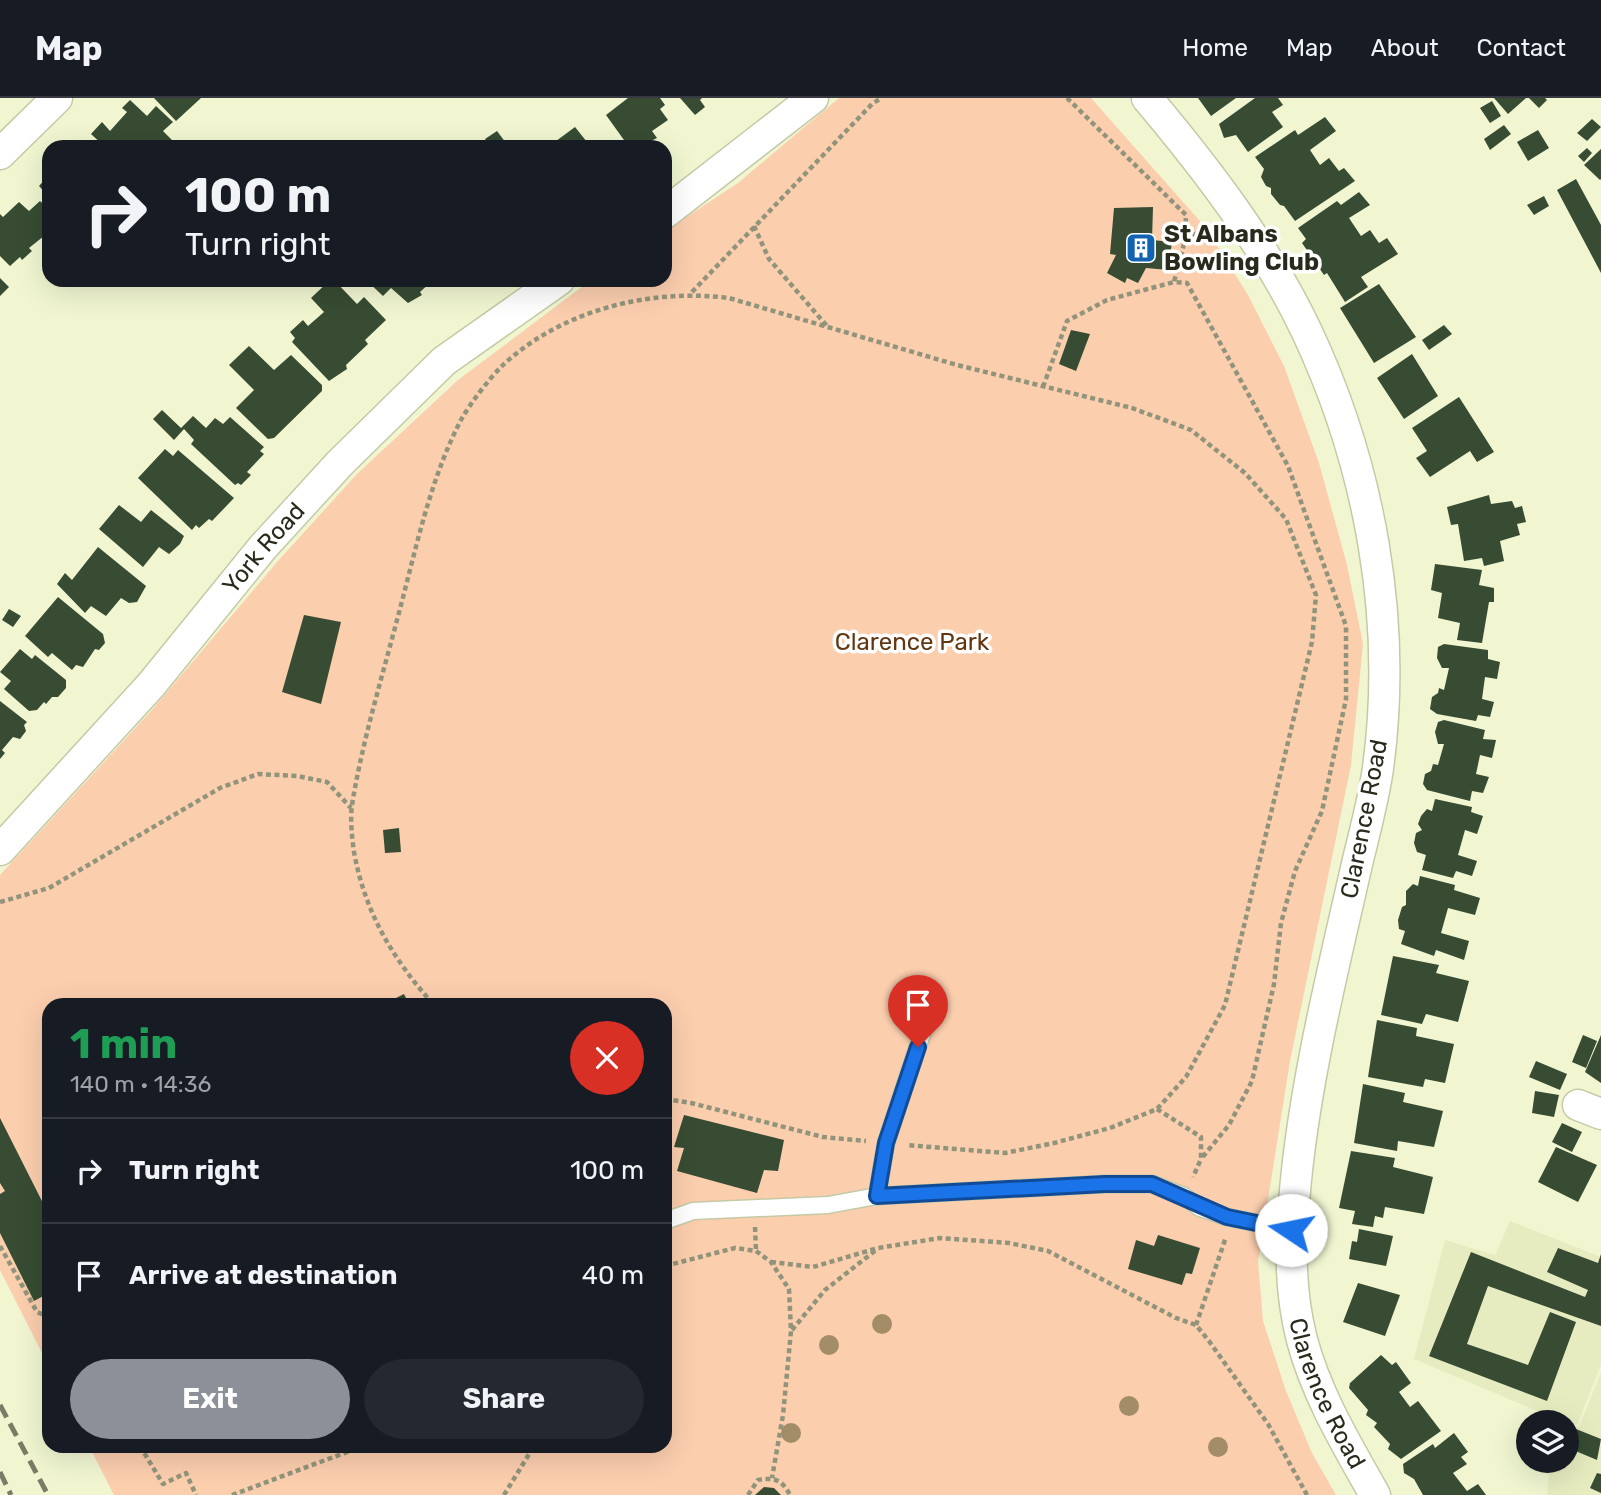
<!DOCTYPE html>
<html lang="en">
<head>
<meta charset="utf-8">
<style>
	body { margin:0; font-family:Rubik,sans-serif; background:#242831; color:#f1f3f6; height:100vh; display:flex; flex-direction:column; font-size:26px; white-space:nowrap }
	* { box-sizing:border-box; margin:0 }
	p { font-size:23px; color:#9ea1a6 }
	.icon { flex:none; width:38px; height:38px; fill:none; stroke:currentColor; stroke-width:2; stroke-linecap:round; stroke-linejoin:round }
	.map { position:relative; flex:1; overflow:hidden }
	.panel { position:absolute; left:42px; top:900px; width:630px; height:455px; display:flex; flex-direction:column; background:#171b24; border-radius:21px; box-shadow:0 7px 28px #0002 }
	.panel>* { flex:none }
	.hud { position:absolute; left:42px; top:42px; width:630px; height:147px; border-radius:21px; box-shadow:0 7px 28px #0002; background:#171b24; color:#f1f3f6; overflow:hidden }
	.fabs { position:absolute; left:1516px; top:1312px; display:grid; gap:14px }
	.fabs a { display:grid; place-items:center; width:63px; height:63px; border-radius:50%; background:#171b24; box-shadow:0 7px 28px #0002; font-size:35px }
	.pin { position:absolute; display:grid; place-items:center; width:60px; height:60px; color:#fff; margin:-72px -30px; border-radius:50% 50% 50% 0; rotate:-45deg; box-shadow:0 0 7px #0007 }
	.pin .icon { rotate:45deg }
	.me { position:absolute; width:77px; margin:-38px; rotate:281deg; stroke-linejoin:round; filter:drop-shadow(0 0 5px #0008) }
	.turn { display:flex; align-items:center; gap:24px; height:147px; padding:0 28px; font-size:32px }
	.turn .icon { width:91px; height:91px; stroke-width:2.5 }
	.turn b { display:block; font-size:49px; line-height:60px }
	.round { display:grid; place-items:center; flex:none; width:74px; height:74px; border-radius:37px; background:#242831 }
	.summary { display:flex; align-items:center; justify-content:space-between; height:119px; padding:0 28px }
	h1 { font-size:42px; font-weight:700; line-height:52px; color:#1e9e55 }
	.action { display:flex; gap:14px; margin-top:auto; padding:14px 28px }
	.action a { flex:1; height:80px; border-radius:42px; background:#8c9099; color:#fff; font-size:28px; font-weight:700; line-height:80px; text-align:center }
	.action a+a { background:#242831; color:#f1f3f6 }
	ul { padding:0; list-style:none }
	li { display:flex; align-items:center; gap:21px; height:105px; padding:0 28px; border-top:2px solid #363941 }
	li div { flex:1 }
	li b { display:block; font-size:26px }
	li em { font-style:normal }
	header { display:flex; align-items:center; gap:42px; box-sizing:border-box; height:98px; padding:0 35px; background:#171b24; border-bottom:2px solid #363941 }
	header strong { font-size:33px }
	nav { display:flex; gap:38px; margin-inline-start:auto; font-size:24px }
	.map>svg:first-child { display:block }
</style>
</head>
<body>
<header>
<strong>Map</strong>
<nav><a>Home</a><a>Map</a><a>About</a><a>Contact</a></nav>
</header>
<div class="map">
<svg width="1601" height="1397" viewBox="0 0 1601 1397">
	<rect width="100%" height="100%" fill="#f1f6d1"/>
	<!-- built -->
	<path fill="#e7ecc0" d="M1510,1123L1601,1159V1267L1577,1327L1554,1320L1414,1261L1445,1142L1495,1157Z
		M1601,1274V1397H1547L1550,1363H1566V1325L1579,1329Z"/>
	<!-- green -->
	<path fill="#fbceae" d="M839,0H1091L1206,130L1248,197L1284,268L1319,365L1347,467L1363,546L1351,667L1290,963L1258,1164L1263,1223L1286,1293L1312,1355L1336,1397H114L89,1348H665V906H49V1269L0,1172V777L151,613L278,463L357,376L458,282L591,182H665V133L738,85Z"/>
	<!-- building -->
	<path fill="#374c33" d="M154,0H201L176,23Z
		M628,0H660L665,7L660,11L668,22L652,33L657,40L639,49H629L606,17Z
		M680,0H702L700,2L705,9L695,17Z
		M1198,0H1236L1211,18Z
		M1255,0H1278L1283,7L1272,14L1283,29L1248,54L1236,37L1224,40L1219,26Z
		M1494,0H1526L1508,16Z
		M1529,0H1545L1547,2L1539,10Z
		M130,2L147,18L156,8L173,24L163,33L174,44L169,49H105L91,36L102,24L110,33L127,14L122,10Z
		M1492,3L1501,18L1490,25L1480,10Z
		M1325,19L1336,33L1310,52L1320,67L1329,60L1339,73L1344,70L1355,83L1295,123L1284,108L1280,107L1271,96V90L1266,88L1261,79L1264,71L1255,59L1295,32L1298,37Z
		M1592,21L1601,29L1587,43L1577,35Z
		M1504,27L1511,36L1490,52L1484,41Z
		M575,29L591,49H548Z
		M1538,32L1549,50L1528,63L1517,44Z
		M497,33L509,49H490L485,41Z
		M1587,50L1592,55L1584,64L1578,58Z
		M1601,51V81L1600,82L1584,67Z
		M49,68V99L39,88L48,78L43,74Z
		M1576,81L1601,127V175L1557,92Z
		M1359,94L1370,107L1349,120L1361,138L1370,132L1379,145L1387,140L1398,156L1361,179L1368,189L1345,204L1327,175L1324,177L1302,145L1306,141L1298,130L1337,103L1341,107Z
		M1544,98L1549,108L1534,117L1527,107Z
		M40,103L49,111V134L29,150L32,153L22,162L20,159L10,168L0,158V116L3,119L19,104L29,113Z
		M1153,109L1152,142L1172,144L1168,172L1146,170L1138,185L1127,180L1125,185L1107,175L1116,157L1110,156L1114,110Z
		M0,180L9,189L0,198Z
		M330,182H334L357,206L364,199L386,222L365,242L368,246L346,267L347,271L329,283L292,244L295,240L290,234L303,222L308,228L324,214L311,200Z
		M366,182H428L431,184L420,194L422,197L408,205L391,190L383,198Z
		M1379,186L1416,239L1374,265L1340,210Z
		M1444,227L1452,236L1429,252L1422,242Z
		M1071,232L1090,236L1076,273L1059,266Z
		M249,248L274,272L291,257L322,287V293L274,340L268,341L236,310L254,292L229,267Z
		M1412,256L1438,298L1404,321L1377,280Z
		M1459,299L1494,354L1477,364L1470,353L1430,379L1416,360L1427,353L1412,330Z
		M162,312L181,330L193,318L206,330L215,320L223,326L230,319L264,349L260,353L264,356L247,374L251,377L241,387L238,385L235,387L191,346L194,342L184,331L174,342L153,321Z
		M165,351L173,358L178,352L234,400L212,423L209,421L199,430L196,427L192,432L138,380Z
		M1489,397L1491,406L1512,403L1515,410L1522,408L1526,424L1517,426L1520,437L1500,443L1504,463L1484,468L1482,460L1464,463L1458,426L1451,427L1447,409Z
		M119,407L141,424L151,412L184,438L180,446L169,456L159,449L143,469L99,431Z
		M98,449L146,488L137,504L129,505L121,500L106,518L91,508L85,515L57,486L65,475L72,482Z
		M1435,466L1482,472L1479,487L1494,490V504H1489L1482,545L1457,542L1460,525L1438,520L1442,495L1431,492Z
		M58,499L103,536L105,545L99,552L95,551L83,569L76,567L72,572L52,555L48,559L25,538Z
		M9,511L21,518L13,529L2,522Z
		M304,517L341,524L321,606L282,594Z
		M1444,546L1488,552V561L1500,564L1497,581L1485,579L1482,601L1494,604L1490,619L1478,617L1476,623L1437,616L1430,611L1432,599L1438,595L1439,590L1444,592L1449,570H1442L1437,560L1438,549Z
		M20,551L32,561L35,557L66,582V590L58,599H52L46,606L44,604L37,612L29,613L4,591L11,583L0,574Z
		M0,603L27,624L24,627L26,633L20,641L13,639L2,652L5,655L0,661Z
		M1444,622L1485,632L1483,641L1496,642L1492,660L1480,657L1476,676L1489,679L1483,695L1472,693L1470,703L1427,692L1423,686L1425,676L1431,673L1433,666L1438,667L1444,646H1438L1435,634L1438,624Z
		M1435,701L1472,709L1471,714L1483,718L1477,736L1465,732L1458,757L1477,763L1472,778L1456,773L1453,780L1422,772L1426,757L1417,754L1414,745L1416,735L1422,732L1418,726L1421,718L1427,711L1432,713Z
		M399,730L401,754L385,755L383,732Z
		M1420,778L1455,787L1454,792L1480,800L1475,817L1448,810L1441,835L1469,843L1464,862L1436,852L1434,858L1401,846L1405,833L1399,831L1398,822L1402,809L1406,807V793L1413,786L1418,788Z
		M1393,858L1439,867L1436,875L1469,883L1458,924L1426,916L1422,926L1381,917Z
		M404,896L409,906H384Z
		M1377,922L1417,930L1416,938L1454,946L1445,985L1425,981L1423,989L1368,979Z
		M1583,937L1597,943L1586,970L1572,964Z
		M1601,937V985L1585,974Z
		M1536,963L1567,976L1560,992L1529,979Z
		M1363,986L1405,995L1403,1004L1443,1013L1434,1049L1398,1043L1397,1053L1354,1045Z
		M1535,993L1559,997L1554,1019L1532,1015Z
		M684,1017L784,1042L778,1073L764,1072L757,1095L677,1073L684,1050L674,1049Z
		M0,1020L49,1117V1195L34,1203L0,1135V1096L5,1093L0,1085Z
		M1562,1025L1582,1034L1572,1054L1552,1044Z
		M1556,1049L1597,1067L1578,1104L1538,1084Z
		M1351,1053L1395,1060L1393,1069L1433,1079L1424,1116L1385,1109L1383,1120L1375,1118L1373,1129L1352,1126L1355,1113L1339,1110Z
		M1359,1131L1393,1138L1386,1168L1349,1161L1352,1143L1357,1144Z
		M1158,1137L1200,1150L1192,1176L1186,1175L1182,1187L1128,1171L1136,1142L1154,1148Z
		M1558,1150L1598,1165L1601,1156V1228L1488,1188L1467,1246L1528,1267L1550,1214L1576,1224L1547,1303L1429,1258L1471,1154L1585,1199L1588,1192L1547,1174Z
		M1358,1185L1400,1197L1385,1238L1343,1224Z
		M1381,1257L1392,1267L1396,1264L1411,1285L1399,1294L1410,1309L1418,1303L1441,1333L1401,1361L1388,1351L1390,1346L1374,1329L1377,1325L1366,1317L1368,1312L1349,1290L1350,1285Z
		M1566,1327L1601,1341L1597,1362L1566,1349Z
		M1454,1335L1468,1354L1461,1359L1467,1366L1453,1375L1467,1393L1478,1386L1486,1397H1423L1414,1381L1404,1375L1403,1366L1433,1346L1435,1350Z
		M1597,1375L1601,1376V1395L1590,1390Z
		M764,1389L774,1390L781,1397H755Z"/>
	<g fill="none" stroke-linecap="round" stroke-linejoin="round">
		<!-- lane casing -->
		<g stroke="#c5caa6" stroke-width="19">
			<path id="lane" d="M877,1098L886,1045L926,924
				M665,1123L693,1113L828,1107L877,1098L1105,1086H1152L1184,1098L1200,1110L1227,1119L1291,1132"/>
		</g>
		<!-- street casing -->
		<g stroke="#c5caa6" stroke-width="33">
			<g id="street">
				<path id="s1" d="M1147,0C1206,70 1268,151 1307,234C1370,368 1398,522 1378,670C1373,706 1362,743 1354,779C1332,876 1308,973 1297,1072C1291,1130 1287,1184 1302,1242C1317,1298 1347,1347 1375,1397"/>
				<path d="M0,56L57,0"/>
				<path d="M665,115L813,0"/>
				<path id="s2" d="M0,752L151,587L263,449L340,365L444,263L559,182"/>
				<path d="M1578,1007L1601,1016"/>
			</g>
		</g>
		<!-- path -->
		<path stroke="#91947a" stroke-width="4.5" stroke-dasharray="5 3.5" stroke-linecap="butt" d="M1067,0L1186,117L1185,142L1174,184L1187,185L1288,368L1346,528V601L1322,713L1295,773L1281,825L1274,886L1252,983L1229,1027L1201,1061
			M754,128L769,161L827,228
			M1185,141L1204,132
			M692,194L873,5L882,0
			M1043,289L1067,223L1107,202L1174,184
			M0,804L49,790L220,690L258,676L297,678L327,684L351,710
			M433,906C393,861 365,815 354,754C352,740 350,721 352,707C362,645 381,583 397,522C415,456 429,383 461,322C471,304 489,281 503,267C562,212 650,190 729,200L957,267L1132,310L1191,332L1245,375L1286,421L1316,497L1312,544L1225,907L1186,979L1157,1011L1110,1030L1054,1045L1005,1055L906,1047
			M665,1001L691,1005L823,1039L866,1043
			M1157,1011L1201,1039V1061L1193,1079
			M755,1129L756,1153
			M0,1148L37,1214L49,1219
			M771,1164L813,1169L878,1150L940,1140L1009,1145L1048,1153L1176,1220L1196,1227L1209,1243L1268,1326L1307,1397
			M665,1168L735,1150L756,1153L771,1164L789,1191L791,1233L783,1317L772,1380
			M1196,1227L1226,1139
			M792,1232L825,1192L876,1152
			M140,1348L163,1386L186,1375L196,1397
			M232,1397L363,1348
			M504,1397L534,1348
			M748,1397L758,1382C775,1379 782,1382 790,1397"/>
		<!-- lane -->
		<use href="#lane" stroke="#fff" stroke-width="16"/>
		<!-- street -->
		<use href="#street" stroke="#fff" stroke-width="30"/>
		<!-- rail -->
		<path stroke="#7a7d66" stroke-width="5" stroke-dasharray="14 7" stroke-linecap="butt" d="M0,1307L48,1397
			M0,1374L11,1397"/>
	</g>
	<!-- trees -->
	<g fill="#a28d68">
		<circle cx="882" cy="1226" r="10"/>
		<circle cx="829" cy="1247" r="10"/>
		<circle cx="1129" cy="1308" r="10"/>
		<circle cx="791" cy="1335" r="10"/>
		<circle cx="1218" cy="1349" r="10"/>
	</g>
	<g fill="none" stroke-linecap="round" stroke-linejoin="round">
		<!-- route casing -->
		<g stroke="#114b97" stroke-width="18">
			<path id="route" d="M918,949L886,1045L877,1098L1105,1086H1152L1227,1119L1291,1132"/>
		</g>
		<!-- route -->
		<use href="#route" stroke="#1a73e8" stroke-width="12"/>
	</g>
	<!-- icons -->
	<defs>
		<g id="building-square" transform="scale(1.575)"><rect x="-9" y="-9" width="18" height="18" rx="4" fill="#1264b2" stroke="#fff"/><path d="M-4-6H4V6H1V3H-1V6H-4ZM-2.5-4.3h1.7v1.8h-1.7ZM.8-4.3h1.7v1.8H.8ZM-2.5-1h1.7V.8h-1.7ZM.8-1h1.7V.8H.8Z" fill="#fff"/></g>
	</defs>
	<g fill-rule="evenodd">
		<use href="#building-square" x="1141" y="150"/>
	</g>
	<g text-anchor="middle" dominant-baseline="central" stroke-width="7" stroke-linejoin="round" paint-order="stroke">
		<!-- poi labels -->
		<g font-size="24" font-weight="bold" fill="#282a1c" stroke="#fff" text-anchor="start">
			<text x="1164" y="136">St Albans<tspan x="1164" dy="28">Bowling Club</tspan></text>
		</g>
		<!-- street labels -->
		<g font-size="24" fill="#282a1c" stroke="#fff">
			<text stroke="none"><textPath href="#s2" startOffset="401">York Road</textPath></text>
			<text transform="translate(1364 721) rotate(-79)">Clarence Road</text>
			<text stroke="none"><textPath href="#s1" startOffset="1372">Clarence Road</textPath></text>
		</g>
		<!-- park labels -->
		<g font-size="24" fill="#613713" stroke="#fff">
			<text x="912" y="544">Clarence Park</text>
		</g>
	</g>
</svg>
<div class="fabs">
<a><svg class="icon" aria-label="layers" viewBox="0 0 24 24"><path d="M12 4l9 5-9 5-9-5zM3 14l9 5 9-5"/></svg></a>
</div>
<div class="pin" style="left:918px;top:949px;background:#d93025"><svg class="icon" aria-label="arrive" viewBox="0 0 24 24"><path d="M6 21V4h12l-3 4 3 4H6"/></svg></div>
<svg class="me" style="left:1291px;top:1132px" viewBox="-20 -20 40 40"><circle r="19" fill="#fff"/><path d="M0-13L10 11 0 6-10 11z" fill="#1a73e8"/></svg>
<div class="hud">
<div class="turn"><svg class="icon" aria-label="right" viewBox="0 0 24 24"><path d="M7 20v-9h11M14 6l5 5-5 5"/></svg><div><b>100 m</b>Turn right</div></div>
</div>
<section class="panel">
<div class="summary"><div><h1>1 min</h1><p>140 m · 14:36</p></div><a class="round" style="background:#d93025;color:#fff"><svg class="icon" aria-label="close" viewBox="0 0 24 24"><path d="M6 6l12 12M18 6L6 18"/></svg></a></div>
<ul>
<li><svg class="icon" aria-label="right" viewBox="0 0 24 24"><path d="M7 20v-9h11M14 6l5 5-5 5"/></svg><div><b>Turn right</b></div><em>100 m</em></li>
<li><svg class="icon" aria-label="arrive" viewBox="0 0 24 24"><path d="M6 21V4h12l-3 4 3 4H6"/></svg><div><b>Arrive at destination</b></div><em>40 m</em></li>
</ul>
<div class="action"><a>Exit</a><a>Share</a></div>
</section>
</div>
</body>
</html>
